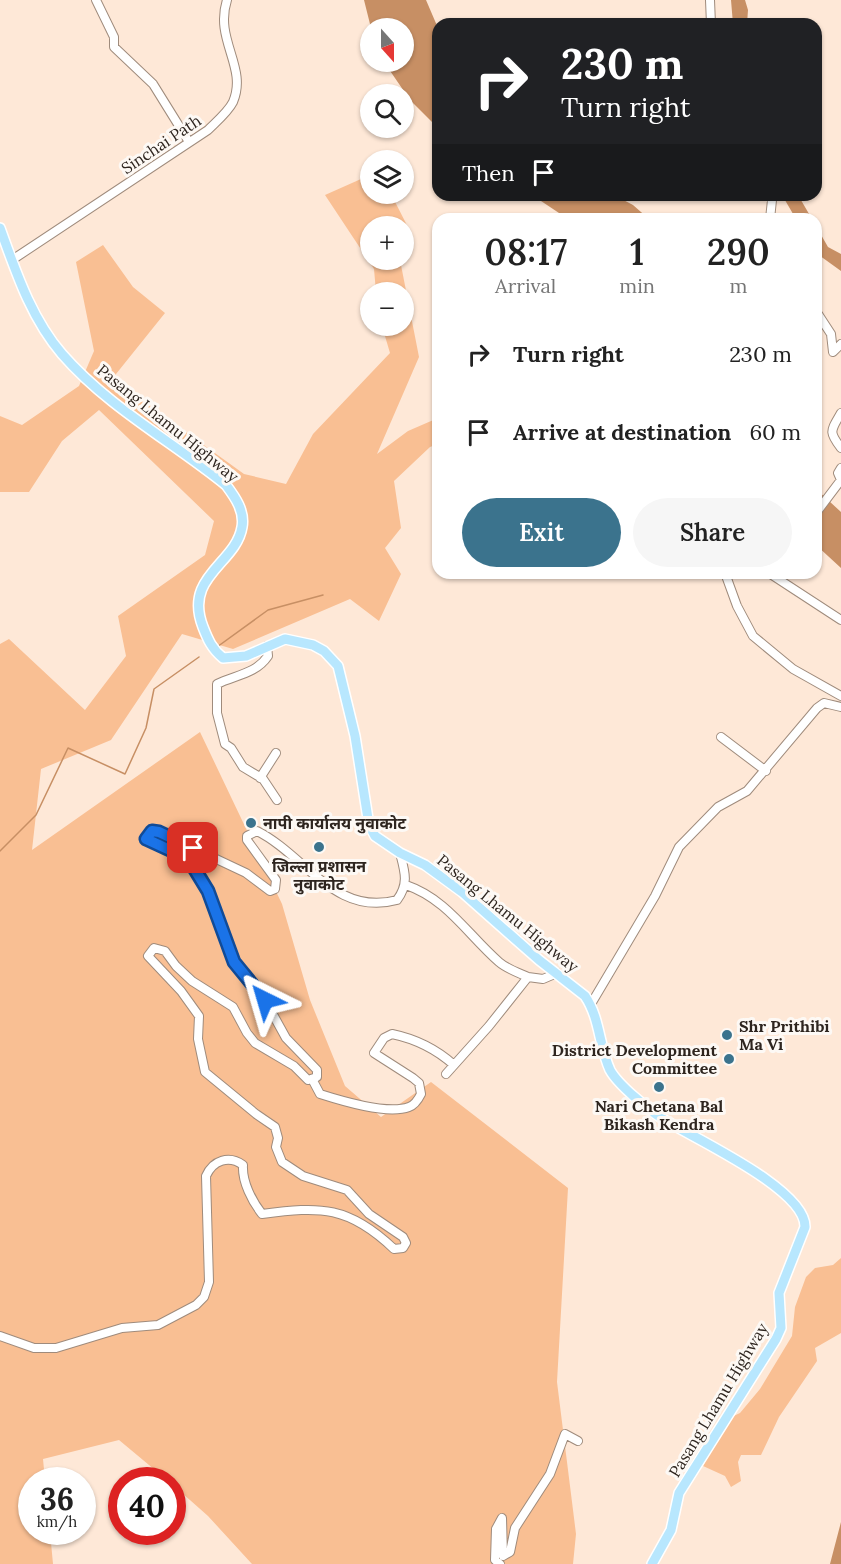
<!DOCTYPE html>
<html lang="en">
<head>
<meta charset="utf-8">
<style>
	body { margin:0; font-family:Lora,"Noto Sans Devanagari",serif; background:#f6f6f6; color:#222; height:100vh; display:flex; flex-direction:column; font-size:22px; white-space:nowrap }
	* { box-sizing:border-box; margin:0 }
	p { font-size:20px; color:#767676 }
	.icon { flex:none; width:33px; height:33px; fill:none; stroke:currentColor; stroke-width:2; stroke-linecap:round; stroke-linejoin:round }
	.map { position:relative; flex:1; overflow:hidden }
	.side { position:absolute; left:432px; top:213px; width:390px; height:366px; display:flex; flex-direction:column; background:#fff; border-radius:18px; box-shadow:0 2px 4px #0004 }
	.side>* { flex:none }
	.banner { position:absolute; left:432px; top:18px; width:390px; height:183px; border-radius:18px; box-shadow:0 2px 4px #0004; background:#202124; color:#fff; overflow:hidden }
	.needle { width:39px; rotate:159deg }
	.buttons { position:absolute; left:360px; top:18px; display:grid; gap:12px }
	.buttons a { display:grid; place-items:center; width:54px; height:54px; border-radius:50%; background:#fff; box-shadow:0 2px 4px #0004; font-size:30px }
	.speed { position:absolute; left:18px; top:1467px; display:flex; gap:12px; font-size:30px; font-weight:700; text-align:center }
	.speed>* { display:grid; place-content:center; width:78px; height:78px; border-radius:50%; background:#fff; box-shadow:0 2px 4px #0004; line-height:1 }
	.speed small { font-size:15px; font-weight:400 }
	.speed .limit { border:9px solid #d22; background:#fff; color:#111 }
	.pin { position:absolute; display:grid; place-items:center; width:51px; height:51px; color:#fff; margin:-26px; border-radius:12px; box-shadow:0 3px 9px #0006 }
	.me { position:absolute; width:66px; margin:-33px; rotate:320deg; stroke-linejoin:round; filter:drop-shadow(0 0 4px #0008) }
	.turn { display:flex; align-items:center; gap:21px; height:126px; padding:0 30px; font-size:27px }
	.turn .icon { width:78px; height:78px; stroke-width:2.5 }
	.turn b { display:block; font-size:42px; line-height:51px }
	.then { display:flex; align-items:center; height:57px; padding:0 30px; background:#0003; gap:12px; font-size:22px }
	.eta { display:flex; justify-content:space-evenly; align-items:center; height:102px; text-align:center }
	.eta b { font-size:36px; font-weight:600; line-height:42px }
	.button { display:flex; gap:12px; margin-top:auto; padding:12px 30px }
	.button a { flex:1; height:69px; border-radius:36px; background:#3b738d; color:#fff; font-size:24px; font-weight:600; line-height:69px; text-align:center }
	.button a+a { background:#f6f6f6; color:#222 }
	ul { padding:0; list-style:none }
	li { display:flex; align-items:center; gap:18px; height:78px; padding:0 30px }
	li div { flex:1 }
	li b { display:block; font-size:22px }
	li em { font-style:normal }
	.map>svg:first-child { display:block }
</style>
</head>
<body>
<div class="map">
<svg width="841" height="1564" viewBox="0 0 841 1564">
	<rect width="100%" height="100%" fill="#fee8d7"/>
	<!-- green -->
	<path fill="#f9bf93" d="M370,175V194H391L413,237L404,259V226H370V260H403L401,265L419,357L377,454L408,431L438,418V444L430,447L394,481L401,528L385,548L401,574L379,621L350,599L233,649L182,634L111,740L41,769L32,850L200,732L282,904L310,1000L345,1086L381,1117L431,1082L568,1188L557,1382L576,1534L573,1564H252L208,1516L173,1485L172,1480H167L119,1440L43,1459L45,1480H32V1532H50L53,1564H0V644L9,639L85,710L126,656L118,616L205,555L214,521L99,410L62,441L29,492H0V416L22,425L79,386L94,351L76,262L103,245L133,287L165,313L112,379L244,474L286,484L313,434L390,353L382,326H404V292H376L374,269L325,195Z
		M841,1258V1333L815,1348L817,1361L779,1417L761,1455H741L738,1462L741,1481L731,1487L725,1476L703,1466L725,1420L740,1413L760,1389L792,1336L795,1307L806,1277L815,1268L833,1265Z"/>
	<!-- water -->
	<path fill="#c78f64" d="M364,0H426L438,28V128L410,100L384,62H404V28H371Z
		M731,0H745L748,10L747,24H733Z
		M532,195H614L633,205L649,219H568Z
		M782,195H798L812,219H796Z
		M816,226L828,247L841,254V271L816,253Z
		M816,489L841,512V568L816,545Z
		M841,1522V1564H830Z"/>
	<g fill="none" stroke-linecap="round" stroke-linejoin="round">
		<!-- stream -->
		<path stroke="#c78f64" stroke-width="1.5" d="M217,647L268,610L323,595
			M0,851L36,815L68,748L125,774L146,728L154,689L199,657"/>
		<!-- minor casing -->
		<g stroke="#9f8b7c" stroke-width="10">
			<path id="minor" d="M96,0L114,37V47L153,84L189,142
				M710,0L711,24
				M769,195L772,200L770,219
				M12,260L208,130C216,122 228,112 233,102C248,67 214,40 227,0
				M816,311L831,334L833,352L841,344
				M841,413C831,431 828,431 841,448
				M816,513L841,480L838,473L841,468
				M725,573L737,606L753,636L793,669L841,696
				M769,573L841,620
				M267,646L268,656C256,674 235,675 217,684V713L225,744L231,748L243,767L263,779L277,800
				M721,737L766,771
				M260,778L276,753
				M406,885C447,899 468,935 499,962C507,969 519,973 528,977
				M591,1004L655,896L679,847L718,807L747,791L817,708L824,703L841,707
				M446,1074L489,1026L528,977L543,979L557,973
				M312,1079L320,1094C342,1101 387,1115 409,1107C415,1105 418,1100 421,1094L419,1083L413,1078L374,1053L384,1038L392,1034C416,1039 435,1048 454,1065
				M0,1336L34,1348H56L122,1328L158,1325L196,1305L204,1297L209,1282L206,1176C213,1160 229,1155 243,1165C242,1182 252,1201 262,1214C321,1206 349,1206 394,1249L403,1248L406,1243L403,1237L369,1214L347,1190L303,1176L282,1162L276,1147L278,1138L275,1127L256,1114L205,1072L198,1039L199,1016L181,991L148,956L154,948L165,951L176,966L192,981L233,1007L247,1033L255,1043L294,1066L308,1080L317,1077V1070L286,1038L265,1000L234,962L208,891L194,868L185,857L146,839L152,831L159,832L246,873L270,891L275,889L276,880L247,840V836L257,831C305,855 335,917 397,900C409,884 405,872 400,853
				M500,1564L495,1560L496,1529L502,1518L503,1556L510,1552L515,1528L550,1474L565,1434L578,1441"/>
		</g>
		<!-- major casing -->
		<g stroke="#fff" stroke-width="12">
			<path id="major" d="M0,228C16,272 31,318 62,354C108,407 173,442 226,485C235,497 245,511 242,527C236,564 183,576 203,627C208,640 212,649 223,658L246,656L285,639L313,645L324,651L338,666L355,736L369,825L375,836L400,853L425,865L462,892L539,960L585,996C600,1018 599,1046 610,1070C618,1085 649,1110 663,1119C695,1139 806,1189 805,1227L779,1293L781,1328L776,1339L679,1493L671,1530L652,1564"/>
		</g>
		<!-- minor -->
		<use href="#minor" stroke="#fff" stroke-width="8"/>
		<!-- major -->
		<use href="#major" stroke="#b8e7fe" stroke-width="9"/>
	</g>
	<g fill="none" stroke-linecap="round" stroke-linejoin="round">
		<!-- route casing -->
		<g stroke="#114b97" stroke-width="15">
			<path id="route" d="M193,848L159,832L152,831L146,839L185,857L194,868L208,891L234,962L265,1000"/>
		</g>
		<!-- route -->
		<use href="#route" stroke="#1a73e8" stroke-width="10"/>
	</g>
	<!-- markers -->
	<g fill="#3b738d" stroke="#fdf9f5" stroke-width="2">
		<circle cx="251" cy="823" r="6"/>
		<circle cx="319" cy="847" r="6"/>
		<circle cx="727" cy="1035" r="6"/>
		<circle cx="729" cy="1059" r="6"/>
		<circle cx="659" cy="1087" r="6"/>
	</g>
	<g text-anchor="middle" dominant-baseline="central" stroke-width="6" stroke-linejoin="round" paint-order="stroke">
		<!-- street labels -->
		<g font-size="16" fill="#2e251f" stroke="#fdf9f5">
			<text transform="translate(161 144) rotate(-34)">Sinchai Path</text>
			<text transform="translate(168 423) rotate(39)">Pasang Lhamu Highway</text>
			<text transform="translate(508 913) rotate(39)">Pasang Lhamu Highway</text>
			<text transform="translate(718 1400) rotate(-59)">Pasang Lhamu Highway</text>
		</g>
		<!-- poi labels -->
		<g font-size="16" font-weight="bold" fill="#2e251f" stroke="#fdf9f5" text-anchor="start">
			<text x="263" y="823">नापी कार्यालय नुवाकोट</text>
			<text x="319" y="866" text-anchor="middle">जिल्ला प्रशासन<tspan x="319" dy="18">नुवाकोट</tspan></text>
			<text x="739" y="1026">Shr Prithibi<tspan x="739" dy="18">Ma Vi</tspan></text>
			<text x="717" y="1050" text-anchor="end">District Development<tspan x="717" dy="18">Committee</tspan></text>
			<text x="659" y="1106" text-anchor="middle">Nari Chetana Bal<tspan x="659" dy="18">Bikash Kendra</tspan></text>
		</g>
	</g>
</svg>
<div class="buttons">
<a><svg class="needle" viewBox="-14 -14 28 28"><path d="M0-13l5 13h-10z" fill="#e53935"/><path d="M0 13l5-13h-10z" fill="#767676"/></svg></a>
<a><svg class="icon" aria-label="search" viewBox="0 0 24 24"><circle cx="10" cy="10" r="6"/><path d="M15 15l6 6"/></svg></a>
<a><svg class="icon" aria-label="layers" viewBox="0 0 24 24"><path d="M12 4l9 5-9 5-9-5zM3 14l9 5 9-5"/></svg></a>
<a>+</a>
<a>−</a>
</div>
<div class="speed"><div>36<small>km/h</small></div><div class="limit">40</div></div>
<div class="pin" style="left:193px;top:848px;background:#d93025"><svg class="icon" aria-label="arrive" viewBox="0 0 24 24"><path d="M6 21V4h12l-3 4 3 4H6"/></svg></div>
<svg class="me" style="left:265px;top:1000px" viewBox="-20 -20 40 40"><path d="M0-17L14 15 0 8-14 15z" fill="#1a73e8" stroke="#fff" stroke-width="4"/></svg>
<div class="banner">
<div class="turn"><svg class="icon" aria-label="right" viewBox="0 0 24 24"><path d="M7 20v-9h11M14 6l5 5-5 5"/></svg><div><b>230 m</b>Turn right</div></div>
<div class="then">Then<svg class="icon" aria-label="arrive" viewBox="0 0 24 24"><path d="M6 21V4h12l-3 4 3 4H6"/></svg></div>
</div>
<section class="side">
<div class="eta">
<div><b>08:17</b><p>Arrival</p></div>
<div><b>1</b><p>min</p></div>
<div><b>290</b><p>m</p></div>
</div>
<ul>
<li><svg class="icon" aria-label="right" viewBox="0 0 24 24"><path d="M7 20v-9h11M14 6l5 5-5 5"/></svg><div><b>Turn right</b></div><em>230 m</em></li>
<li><svg class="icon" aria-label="arrive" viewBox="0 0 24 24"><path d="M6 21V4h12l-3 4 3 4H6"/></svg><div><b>Arrive at destination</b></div><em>60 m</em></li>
</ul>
<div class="button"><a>Exit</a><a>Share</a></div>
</section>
</div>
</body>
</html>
